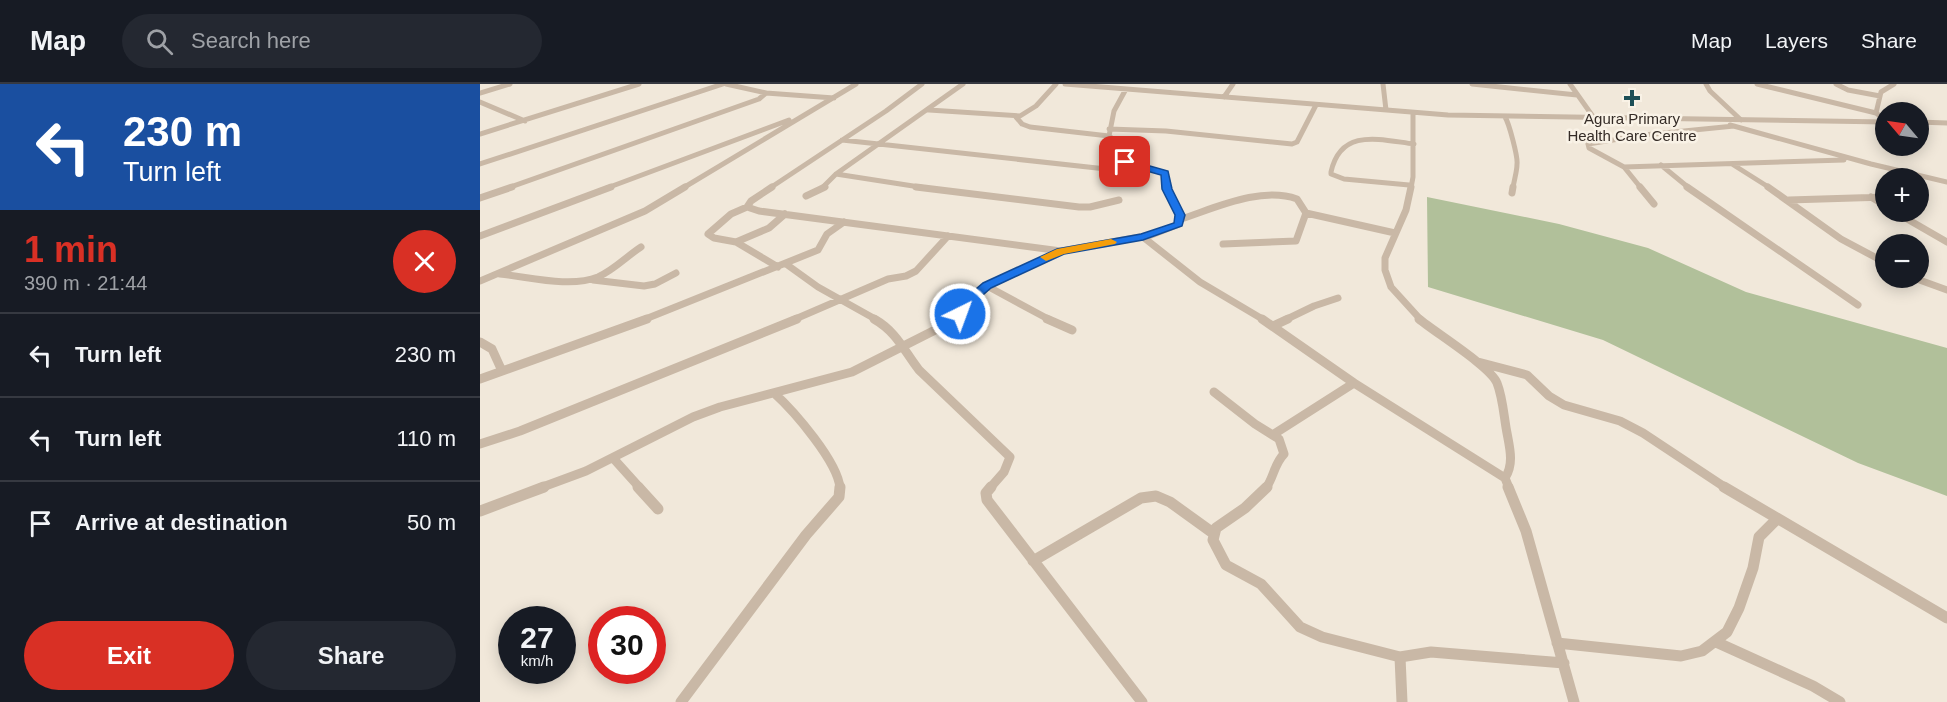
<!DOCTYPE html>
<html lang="en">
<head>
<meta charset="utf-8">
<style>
	body { margin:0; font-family:Helvetica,sans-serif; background:#242831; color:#f1f3f6; height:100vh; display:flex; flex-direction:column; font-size:22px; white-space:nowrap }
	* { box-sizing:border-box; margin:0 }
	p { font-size:20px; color:#9ea1a6 }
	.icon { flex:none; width:33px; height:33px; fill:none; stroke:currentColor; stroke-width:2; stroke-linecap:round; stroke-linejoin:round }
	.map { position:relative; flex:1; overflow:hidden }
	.sheet { display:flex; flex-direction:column; background:#171b24; width:480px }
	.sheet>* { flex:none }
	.hud { background:#1a4fa0; color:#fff; overflow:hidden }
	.needle { width:39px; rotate:299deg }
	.fabs { position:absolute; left:1395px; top:18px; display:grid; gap:12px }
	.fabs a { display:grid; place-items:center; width:54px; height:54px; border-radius:50%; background:#171b24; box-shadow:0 3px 15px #0003; font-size:30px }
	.speed { position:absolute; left:18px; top:522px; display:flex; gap:12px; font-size:30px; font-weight:700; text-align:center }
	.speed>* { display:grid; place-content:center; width:78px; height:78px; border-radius:50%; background:#171b24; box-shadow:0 3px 15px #0003; line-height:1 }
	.speed small { font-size:15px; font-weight:400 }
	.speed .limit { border:9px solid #d22; background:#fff; color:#111 }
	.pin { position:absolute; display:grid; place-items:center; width:51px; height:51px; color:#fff; margin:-26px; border-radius:12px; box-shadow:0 3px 9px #0006 }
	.me { position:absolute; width:66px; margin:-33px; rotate:42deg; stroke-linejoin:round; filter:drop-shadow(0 0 4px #0008) }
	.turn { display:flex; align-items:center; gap:21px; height:126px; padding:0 24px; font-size:27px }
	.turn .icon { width:78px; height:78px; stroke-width:2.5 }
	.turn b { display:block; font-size:42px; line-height:51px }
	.round { display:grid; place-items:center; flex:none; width:63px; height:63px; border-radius:32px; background:#242831 }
	.overview { display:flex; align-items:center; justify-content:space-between; height:102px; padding:0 24px }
	h1 { font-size:36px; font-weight:700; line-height:45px; color:#d93025 }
	.primary-button { display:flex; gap:12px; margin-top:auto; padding:12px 24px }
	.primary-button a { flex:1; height:69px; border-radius:36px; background:#d93025; color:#fff; font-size:24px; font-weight:700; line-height:69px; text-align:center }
	.primary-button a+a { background:#242831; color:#f1f3f6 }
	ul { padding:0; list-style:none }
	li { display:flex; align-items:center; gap:18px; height:84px; padding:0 24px; border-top:2px solid #363941 }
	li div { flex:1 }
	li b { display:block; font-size:22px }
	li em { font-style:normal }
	header { display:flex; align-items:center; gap:36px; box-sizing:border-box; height:84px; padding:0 30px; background:#171b24; border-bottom:2px solid #363941 }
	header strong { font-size:28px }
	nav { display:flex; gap:33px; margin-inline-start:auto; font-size:21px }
	.search { width:420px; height:54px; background:#242831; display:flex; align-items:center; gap:15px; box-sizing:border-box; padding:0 21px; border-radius:33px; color:#9ea1a6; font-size:22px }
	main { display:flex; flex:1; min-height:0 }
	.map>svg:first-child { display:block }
</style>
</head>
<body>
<header>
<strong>Map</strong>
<div class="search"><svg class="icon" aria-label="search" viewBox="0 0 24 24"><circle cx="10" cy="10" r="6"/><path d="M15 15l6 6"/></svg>Search here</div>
<nav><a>Map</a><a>Layers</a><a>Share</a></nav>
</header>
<main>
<section class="sheet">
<div class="hud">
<div class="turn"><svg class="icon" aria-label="left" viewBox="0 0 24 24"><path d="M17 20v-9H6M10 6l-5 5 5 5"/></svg><div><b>230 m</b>Turn left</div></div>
</div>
<div class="overview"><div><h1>1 min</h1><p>390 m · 21:44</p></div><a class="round" style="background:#d93025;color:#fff"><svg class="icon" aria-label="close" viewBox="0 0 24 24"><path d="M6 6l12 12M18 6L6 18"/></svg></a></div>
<ul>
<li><svg class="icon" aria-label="left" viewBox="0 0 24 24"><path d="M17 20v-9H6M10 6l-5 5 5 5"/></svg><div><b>Turn left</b></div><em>230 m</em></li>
<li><svg class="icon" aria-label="left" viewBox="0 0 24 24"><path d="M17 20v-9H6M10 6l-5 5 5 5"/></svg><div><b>Turn left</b></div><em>110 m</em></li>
<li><svg class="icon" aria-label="arrive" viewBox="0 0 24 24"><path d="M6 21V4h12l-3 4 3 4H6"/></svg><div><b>Arrive at destination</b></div><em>50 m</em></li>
</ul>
<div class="primary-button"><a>Exit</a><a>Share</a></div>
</section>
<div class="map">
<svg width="1467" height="618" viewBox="0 0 1467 618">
	<rect width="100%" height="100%" fill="#f1e8da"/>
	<!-- green -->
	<path fill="#b1c09a" d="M947,113L1079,140L1168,164L1266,208L1467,264V412L1378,379L1123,256L948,203Z"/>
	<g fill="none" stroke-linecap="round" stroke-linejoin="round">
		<!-- minor-far3 -->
		<path stroke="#c9b8a6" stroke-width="5" d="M585,0L968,31L1406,38
			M903,0L906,26
			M992,0L1097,11
			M1090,0L1114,34
			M1226,0L1230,7L1261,36
			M1277,0L1396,29
			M1356,0L1368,6L1400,12
			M0,9L30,0
			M286,9L354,14
			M744,13L753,0
			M0,18L45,37
			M449,26L540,32L556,22L576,0
			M1400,32L1396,29L1401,8L1414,0
			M536,33L542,40L550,43L629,52
			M1025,33C1029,39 1038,73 1037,80C1037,88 1034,96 1033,104
			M1438,38L1467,39
			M1250,41L1391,80L1467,98
			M629,45L686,47L812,60L817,58L836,21
			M0,50L159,0
			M362,56L626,85L643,80L648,70L644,63L629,52L634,27L646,5
			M645,78L685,89L687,104
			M0,80L243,0
			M1252,80L1290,104
			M1181,81L1209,104
			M1144,83L1364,76
			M356,90L446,104
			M929,101L864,95L851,90V88C861,43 901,56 934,60
			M28,104L279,15L286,9L246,0
			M127,104L309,36
			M203,104L376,0
			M290,104L406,27L442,0
			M342,104L356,90L483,0
			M931,104L933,93V29
			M1161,104L1144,83L1109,64L1108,60L1164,51L1254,42"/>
		<!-- minor-far2 -->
		<path stroke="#c9b8a6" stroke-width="7" d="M436,103L599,123H610L639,116
			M931,103L926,126L905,174V186L911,203L941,236
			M1160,103L1174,120
			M1207,103L1378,221
			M1288,103L1361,155L1406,179
			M1032,109L1033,103
			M326,112L345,103
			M1391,113L1406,122
			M0,114L32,103
			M1309,116L1406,113
			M267,123L279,127L581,167L671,151L699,140L700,131L687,103
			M1415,128L1467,158
			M826,129L915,149
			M701,135C735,124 781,102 817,115L826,129L816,157L743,160
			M0,152L131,103
			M663,153L720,198L784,236
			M256,158L234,154L228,150L251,130L267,123L271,117L292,103
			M306,180L338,203L397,236
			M298,183L256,158L289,144L305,130
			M20,190C50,193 90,204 118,193C134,186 147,172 161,163
			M1434,194L1467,206
			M113,196L164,202L175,200L196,189
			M0,197L165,127L205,103
			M507,202L570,236
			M163,236L338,166L347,150L364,138
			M313,236L408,195L426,192L436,187L468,152
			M471,236L507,202L581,167
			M805,236L834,222L858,214"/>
		<!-- minor-far1 -->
		<path stroke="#c9b8a6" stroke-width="9" d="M394,235C417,248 424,267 439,286L530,373L524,388L510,404
			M567,235L592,246
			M782,235L874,299L1025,394
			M939,235C956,249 1011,283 1017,299C1023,314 1024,334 1027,349C1030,365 1034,380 1025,394L1029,404
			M793,242L808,235
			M0,258L12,265L22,287
			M998,278L1047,291L1069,312L1084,321L1140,337L1163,349L1246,404
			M0,295L167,235
			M734,308L775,340L799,355L804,370C794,380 794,393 786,404
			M294,309C314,327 358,378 360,404
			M794,350L874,299
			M0,360L40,347L317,235
			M133,374L160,404
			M60,404L106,387L213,333L240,323L372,288L467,240L473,235"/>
		<!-- minor -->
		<path stroke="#c9b8a6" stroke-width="11" d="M158,403L178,425
			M511,403L506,409L507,416L662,618
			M787,403L765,424L736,444L733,456L746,481L781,500L820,543L842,553L920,573L951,568L1084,579
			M1028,403L1046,447L1094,618
			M1244,403L1467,534
			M0,427L64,403
			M553,477L661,414L676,412L690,418L733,449
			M1236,558L1333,602L1360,618
			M1077,559L1201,572L1222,567L1247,548L1259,524L1273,484L1279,453L1297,435
			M920,573L922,618
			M201,618L326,451L359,413L360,403"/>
	</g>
	<!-- route -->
	<path fill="#1a73e8" stroke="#114b97" stroke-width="1.5" d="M645,75L688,87L692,105L705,131L702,142L663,156L584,170L511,204L496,217L485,232H476L474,230L488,212L503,199L577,165L661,150L694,139L695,131L682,105L681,91L642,80V76Z"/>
	<!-- slow -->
	<path fill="#f59e0b" d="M631,155L637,158L635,160L584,170L566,177L560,173L577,165Z"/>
	<!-- markers -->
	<path fill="#1d4f56" stroke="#f9f2e6" stroke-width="2" d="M1149 5h6v6h6v6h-6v6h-6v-6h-6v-6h6z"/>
	<g text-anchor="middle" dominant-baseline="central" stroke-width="5" stroke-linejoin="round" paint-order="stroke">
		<!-- far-poi labels -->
		<g font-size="15" fill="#352c27" stroke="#f9f2e6">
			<text x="1152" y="34">Agura Primary<tspan x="1152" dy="17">Health Care Centre</tspan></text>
		</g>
	</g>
</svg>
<div class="fabs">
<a><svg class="needle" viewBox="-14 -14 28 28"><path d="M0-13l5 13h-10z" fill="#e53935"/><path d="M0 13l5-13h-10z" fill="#9ea1a6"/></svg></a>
<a>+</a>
<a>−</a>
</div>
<div class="speed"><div>27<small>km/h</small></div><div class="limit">30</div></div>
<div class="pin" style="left:645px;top:78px;background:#d93025"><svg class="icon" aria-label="arrive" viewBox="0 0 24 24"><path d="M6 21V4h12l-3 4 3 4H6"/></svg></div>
<svg class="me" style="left:480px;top:230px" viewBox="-20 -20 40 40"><circle r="17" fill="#1a73e8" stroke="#fff" stroke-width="3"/><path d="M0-11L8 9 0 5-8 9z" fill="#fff"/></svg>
</div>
</main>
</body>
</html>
